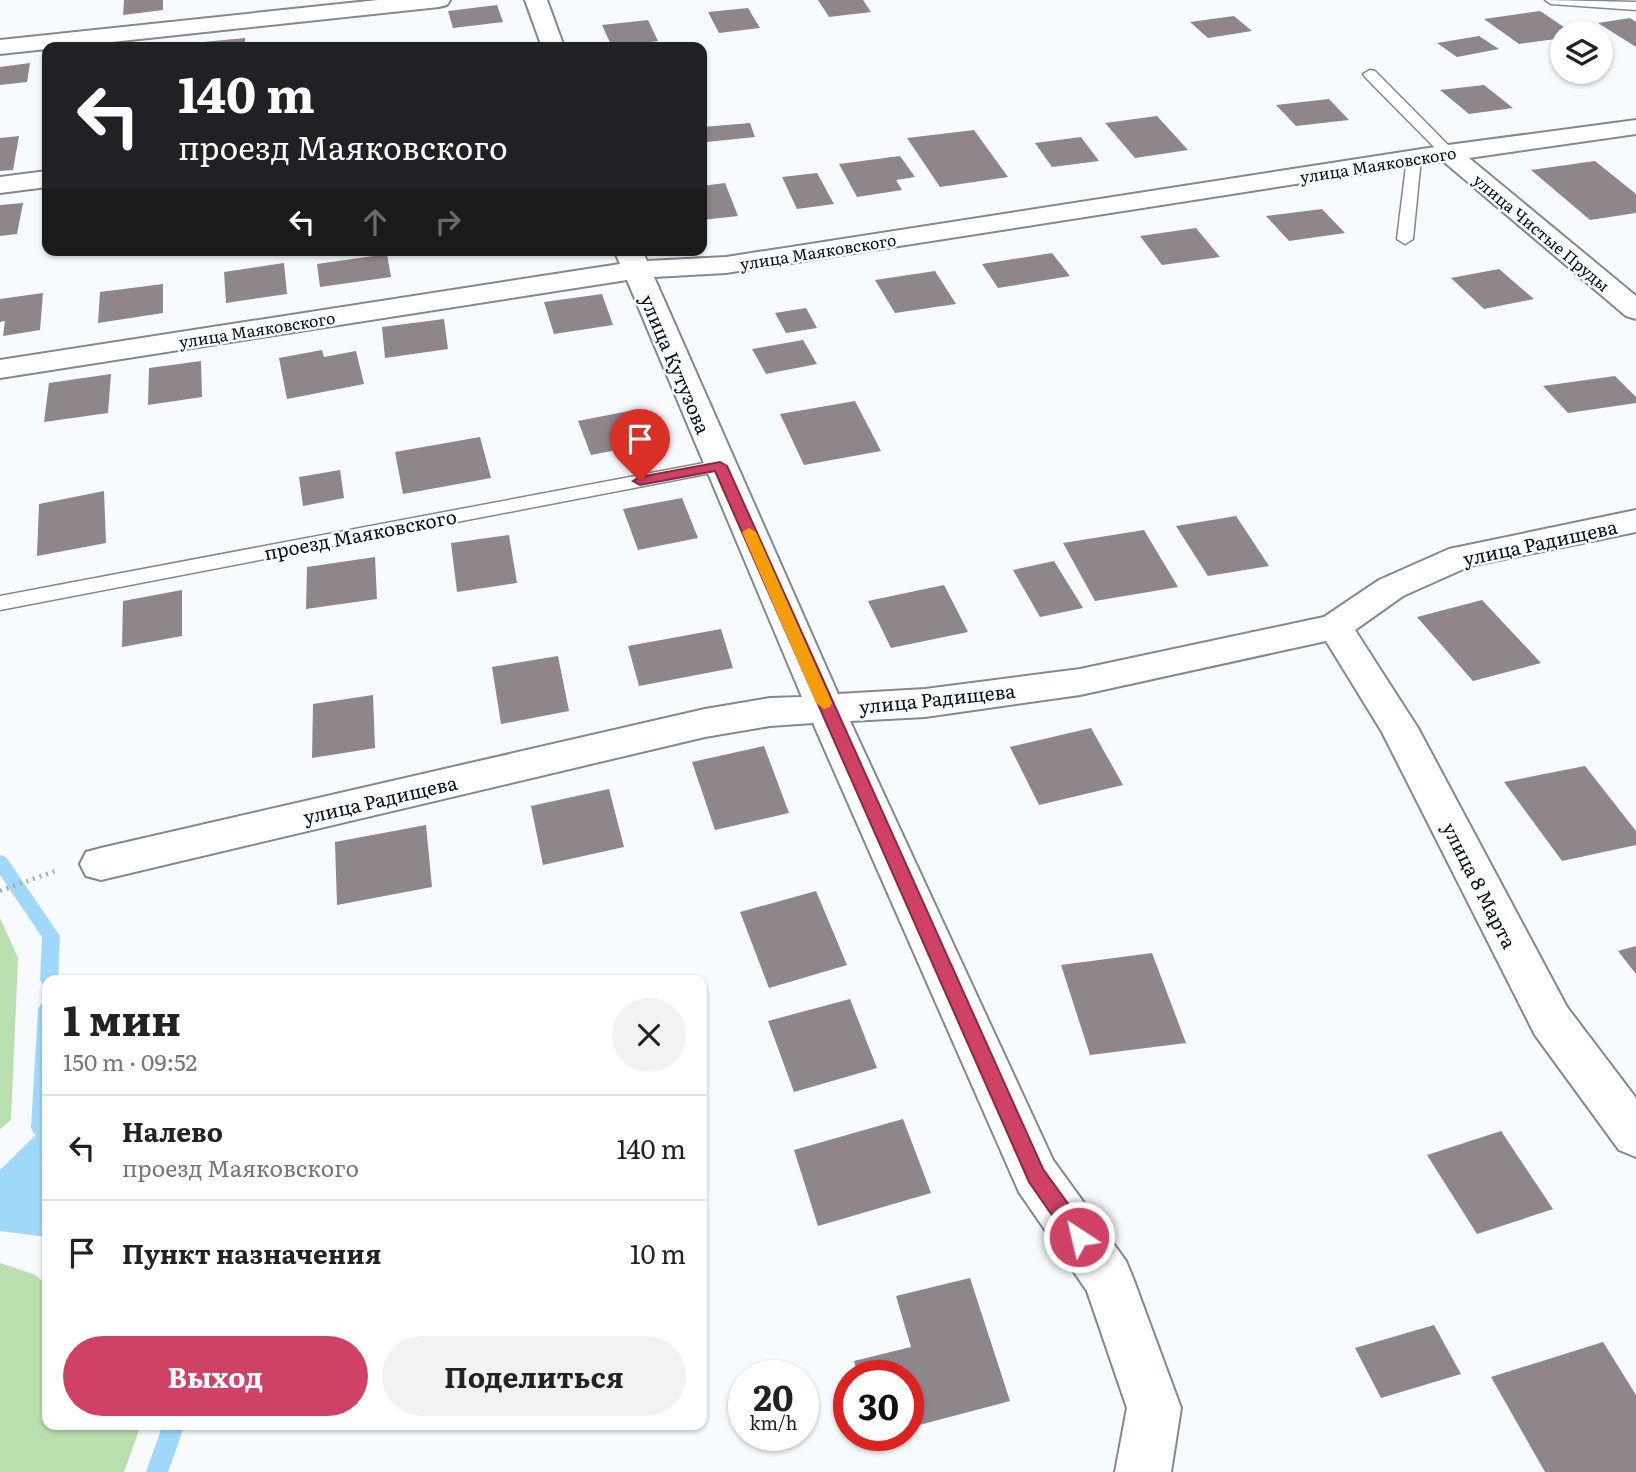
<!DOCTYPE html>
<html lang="ru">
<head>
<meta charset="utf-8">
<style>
	body { margin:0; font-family:Literata,serif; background:#f2f2f2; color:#222; height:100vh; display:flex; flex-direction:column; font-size:26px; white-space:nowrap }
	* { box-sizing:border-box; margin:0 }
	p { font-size:23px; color:#767676 }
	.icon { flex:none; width:38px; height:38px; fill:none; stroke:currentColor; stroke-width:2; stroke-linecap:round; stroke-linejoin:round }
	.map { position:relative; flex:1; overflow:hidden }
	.sheet { position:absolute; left:42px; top:975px; width:665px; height:455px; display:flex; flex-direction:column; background:#fff; border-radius:14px; box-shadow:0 2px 5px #0004 }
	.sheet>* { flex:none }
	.top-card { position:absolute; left:42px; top:42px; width:665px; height:214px; border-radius:14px; box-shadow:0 2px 5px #0004; background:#202124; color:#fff; overflow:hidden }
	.tools { position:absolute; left:1550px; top:21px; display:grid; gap:14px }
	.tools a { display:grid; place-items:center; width:63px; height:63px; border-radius:50%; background:#fff; box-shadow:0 2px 5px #0004; font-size:35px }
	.speed { position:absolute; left:728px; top:1360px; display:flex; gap:14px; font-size:35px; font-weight:700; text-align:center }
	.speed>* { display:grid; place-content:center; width:91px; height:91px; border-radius:50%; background:#fff; box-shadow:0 2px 5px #0004; line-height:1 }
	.speed small { font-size:18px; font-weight:400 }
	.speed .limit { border:10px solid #d22; background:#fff; color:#111 }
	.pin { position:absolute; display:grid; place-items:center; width:60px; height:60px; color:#fff; margin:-72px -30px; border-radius:50% 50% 50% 0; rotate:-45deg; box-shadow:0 0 7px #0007 }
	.pin .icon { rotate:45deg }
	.me { position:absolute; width:77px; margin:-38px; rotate:325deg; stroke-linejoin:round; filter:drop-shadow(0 0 5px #0008) }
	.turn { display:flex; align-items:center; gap:24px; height:147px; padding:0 21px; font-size:32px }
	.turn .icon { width:91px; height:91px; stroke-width:2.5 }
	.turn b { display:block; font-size:49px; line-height:60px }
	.lanes { display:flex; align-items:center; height:66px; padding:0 21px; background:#0003; justify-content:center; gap:35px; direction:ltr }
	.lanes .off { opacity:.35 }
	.round { display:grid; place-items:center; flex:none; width:74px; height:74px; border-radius:37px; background:#f2f2f2 }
	.headline { display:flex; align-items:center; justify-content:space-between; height:119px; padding:0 21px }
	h1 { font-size:42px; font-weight:700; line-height:52px }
	.button { display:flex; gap:14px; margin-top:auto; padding:14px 21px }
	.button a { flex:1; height:80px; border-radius:42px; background:#d04166; color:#fff; font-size:28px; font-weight:700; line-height:80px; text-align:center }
	.button a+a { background:#f2f2f2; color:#222 }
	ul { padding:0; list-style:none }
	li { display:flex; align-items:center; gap:21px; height:105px; padding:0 21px; border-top:2px solid #e0e0e0 }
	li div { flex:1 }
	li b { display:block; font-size:26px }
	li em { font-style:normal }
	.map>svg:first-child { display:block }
</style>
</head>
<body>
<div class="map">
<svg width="1636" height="1472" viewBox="0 0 1636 1472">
	<rect width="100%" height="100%" fill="#f7fbfe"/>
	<!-- green -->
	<path fill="#b9dfae" d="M0,918L18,958L11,1120L0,1129Z
		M0,1263L36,1275L47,1286V1424L141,1425L124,1472H0Z"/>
	<!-- water -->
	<path fill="#a0d8fa" d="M47,1124V1237L0,1231V1170Z"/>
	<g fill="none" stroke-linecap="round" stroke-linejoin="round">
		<!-- stream -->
		<path fill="#a0d8fa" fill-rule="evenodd" d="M0,855L6,857L60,936L58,980H47V987L43,985L40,980L42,937L0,875Z
			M47,1001V1134L41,1137L34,1134L31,1128L38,1009L41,1004Z
			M163,1424H185L168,1472H146Z"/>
	</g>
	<!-- building -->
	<path fill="#8f868b" d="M124,0H163V10L123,15Z
		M818,0H863L871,12L829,17Z
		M497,5L503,22L453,28L448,11Z
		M748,8L760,28L719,33L708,12Z
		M1540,11L1573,33H1563V38L1519,44L1484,19Z
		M1234,16L1252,31L1208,38L1190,22Z
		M1630,18L1636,22V47L1598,23Z
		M648,20L658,41L612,47L602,25Z
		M1479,36L1499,49L1457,57L1437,43Z
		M245,38V47H202L203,42Z
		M30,63L27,82L0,85V67Z
		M1484,85L1513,108L1469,114L1440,90Z
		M1329,99L1349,120L1296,126L1276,105Z
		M1157,116L1188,150L1135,158L1105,123Z
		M750,123L755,137L707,142L703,127Z
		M974,130L1008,177L940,187L907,138Z
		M19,136L13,170L0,171V138Z
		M1081,137L1099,161L1052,167L1035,143Z
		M900,156L915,177L896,180L902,190L857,197L839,164Z
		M1595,161L1636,194V213L1590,220L1531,170Z
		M817,173L834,204L797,209L782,177Z
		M725,183L738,216L702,220V186Z
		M23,203L17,234L0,236V205Z
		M1322,209L1345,233L1289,241L1266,216Z
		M1196,228L1220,257L1162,265L1140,236Z
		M1052,253L1070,276L998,288L982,264Z
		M387,254L391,277L320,287L317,264Z
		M284,263L287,294L226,303L224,272Z
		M1499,269L1534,299L1484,309L1451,278Z
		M935,271L956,304L895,313L875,280Z
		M163,284V313L98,323L100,292Z
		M43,293L40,330L3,336L5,321L0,322V299Z
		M602,294L613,325L554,334L544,302Z
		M806,308L817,328L786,333L775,313Z
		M444,319L448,349L385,358L382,327Z
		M803,340L817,364L766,374L752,349Z
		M322,350L324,357L356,351L364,384L287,399L279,358Z
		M201,361L202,397L148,405L149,368Z
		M111,374L108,413L44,422L49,383Z
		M1615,376L1636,397V403L1568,413L1543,386Z
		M855,401L881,451L804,465L780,414Z
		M639,409L652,443L591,455L578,421Z
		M480,437L491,478L403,494L395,452Z
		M340,470L344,498L303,506L299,477Z
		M104,491L106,543L37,556L39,504Z
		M682,498L698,538L638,550L623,509Z
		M1236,516L1269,566L1208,576L1176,526Z
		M1144,530L1178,587L1095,601L1063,543Z
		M509,535L517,583L457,592L451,543Z
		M375,557L377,599L306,609L307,567Z
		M1054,561L1083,608L1040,617L1013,570Z
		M944,585L968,632L891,648L868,601Z
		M182,590V636L122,647L123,601Z
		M1482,600L1541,663L1473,681L1417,617Z
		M721,629L733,668L639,686L628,646Z
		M558,656L569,711L501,724L492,667Z
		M373,695L375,748L312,758L313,704Z
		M1091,728L1123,785L1039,805L1010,747Z
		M764,746L789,813L715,830L692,762Z
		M1585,766L1636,831V845L1562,861L1504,782Z
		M609,789L624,847L543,865L531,806Z
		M426,825L432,887L337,905L335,842Z
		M816,891L847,965L769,988L740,912Z
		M1636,946V974L1618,951Z
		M1152,953L1186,1043L1090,1055L1061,965Z
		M850,999L877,1068L794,1092L768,1021Z
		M903,1119L931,1193L818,1226L794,1150Z
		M1501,1131L1553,1209L1477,1234L1427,1155Z
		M970,1278L1010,1401L908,1428V1376H858L854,1361L911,1347L896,1296Z
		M1434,1325L1461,1374L1381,1398L1355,1348Z
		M1603,1342L1636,1395V1472H1545L1491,1377Z"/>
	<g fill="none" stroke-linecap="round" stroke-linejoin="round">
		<!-- lane casing -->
		<g stroke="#81898f" stroke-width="3">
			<path id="lane" d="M1545,0L1636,2V10L1551,4Z
				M1370,70L1375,71L1453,150L1455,153L1453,156H1443L1365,77L1363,74Z
				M1414,154L1421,158L1413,239L1405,244L1397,239L1407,158Z
				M720,460L727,462L730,466L727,470L0,610V596Z"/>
		</g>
		<!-- street casing -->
		<g stroke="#81898f" stroke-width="4">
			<path id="street" d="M378,0H450L447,5L439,7L0,54V40Z
				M525,0H547L564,47H542Z
				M1636,120V134L1469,158L1636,296V319L1626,316L1443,161L726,273L654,277L838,694L925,689L1080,669L1324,617L1379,580L1449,549L1636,510V532L1470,566L1403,596L1355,630L1418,728L1567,1007L1636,1098V1157L1619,1150L1535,1035L1382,732L1326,641L1080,695L925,717L850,721L1053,1160L1126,1261L1133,1278L1181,1408L1171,1472H1115L1127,1408L1087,1291L1019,1192L813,723L770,726L705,737L101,880L86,876L80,864L86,852L101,848L705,709L770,698L802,697L627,280L0,378V360L620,264L614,250H642L647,261L726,257L1448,145Z
				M47,171V187L0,193V177Z"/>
		</g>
		<!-- path -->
		<path stroke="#aaadb0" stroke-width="4.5" stroke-dasharray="2 5" stroke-linecap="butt" d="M0,891L58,870"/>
		<!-- lane -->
		<use href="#lane" fill="#fff" fill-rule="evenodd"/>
		<!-- street -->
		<use href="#street" fill="#fff" fill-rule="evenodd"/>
	</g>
	<!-- route -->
	<path fill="#d04166" stroke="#872a42" stroke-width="2" d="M720,462L727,466L1043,1169L1087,1230L1090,1237L1087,1244L1079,1247L1072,1244L1029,1182L715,471L640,485L633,481L640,477Z"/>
	<!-- slow -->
	<path fill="#f59e0b" d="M749,528L756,532L832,703L830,707L824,709L816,703L742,532Z"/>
	<g text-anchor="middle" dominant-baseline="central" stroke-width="5" stroke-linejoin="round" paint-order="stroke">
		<!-- far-street labels -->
		<g font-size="16" fill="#0c0f11" stroke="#f7fbfe">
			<text transform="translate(1378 164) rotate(-9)">улица Маяковского</text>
			<text transform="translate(1542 232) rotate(40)">улица Чистые Пруды</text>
			<text transform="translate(818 251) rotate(-9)">улица Маяковского</text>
			<text transform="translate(257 329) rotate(-9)">улица Маяковского</text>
		</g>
		<!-- street labels -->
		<g font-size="19" fill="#0c0f11" stroke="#f7fbfe">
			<text transform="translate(676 364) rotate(67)">улица Кутузова</text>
			<text transform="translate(360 534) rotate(-11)">проезд Маяковского</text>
			<text transform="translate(1540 542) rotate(-12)">улица Радищева</text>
			<text transform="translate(937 698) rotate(-6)">улица Радищева</text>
			<text transform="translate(380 799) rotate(-13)">улица Радищева</text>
			<text transform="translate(1480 885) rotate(63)">улица 8 Марта</text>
		</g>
	</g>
</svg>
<div class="tools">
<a><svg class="icon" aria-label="layers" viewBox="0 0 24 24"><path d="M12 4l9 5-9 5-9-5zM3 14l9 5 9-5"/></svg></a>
</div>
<div class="speed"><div>20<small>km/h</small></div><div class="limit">30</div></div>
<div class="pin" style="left:640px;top:481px;background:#d93025"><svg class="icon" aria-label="arrive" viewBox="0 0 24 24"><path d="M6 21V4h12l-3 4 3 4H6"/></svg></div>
<svg class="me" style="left:1079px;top:1237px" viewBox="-20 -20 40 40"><circle r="17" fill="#d04166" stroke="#fff" stroke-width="3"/><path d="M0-11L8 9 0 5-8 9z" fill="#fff"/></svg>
<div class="top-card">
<div class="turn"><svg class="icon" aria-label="left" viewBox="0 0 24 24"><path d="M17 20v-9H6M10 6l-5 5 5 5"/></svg><div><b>140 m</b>проезд Маяковского</div></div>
<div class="lanes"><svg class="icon" aria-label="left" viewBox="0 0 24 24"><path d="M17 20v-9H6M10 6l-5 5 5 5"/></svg><svg class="icon off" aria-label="ahead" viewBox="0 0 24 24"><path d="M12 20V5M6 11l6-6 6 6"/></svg><svg class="icon off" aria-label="right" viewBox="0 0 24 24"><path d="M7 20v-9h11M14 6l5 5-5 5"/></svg></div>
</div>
<section class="sheet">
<div class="headline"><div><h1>1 мин</h1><p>150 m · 09:52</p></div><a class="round"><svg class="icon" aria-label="close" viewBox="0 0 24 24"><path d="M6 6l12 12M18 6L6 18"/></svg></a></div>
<ul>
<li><svg class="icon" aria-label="left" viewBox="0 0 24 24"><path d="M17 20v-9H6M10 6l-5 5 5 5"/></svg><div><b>Налево</b><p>проезд Маяковского</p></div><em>140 m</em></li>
<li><svg class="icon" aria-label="arrive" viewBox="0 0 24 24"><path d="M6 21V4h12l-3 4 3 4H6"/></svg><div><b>Пункт назначения</b></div><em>10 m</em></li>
</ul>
<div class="button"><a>Выход</a><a>Поделиться</a></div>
</section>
</div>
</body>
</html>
